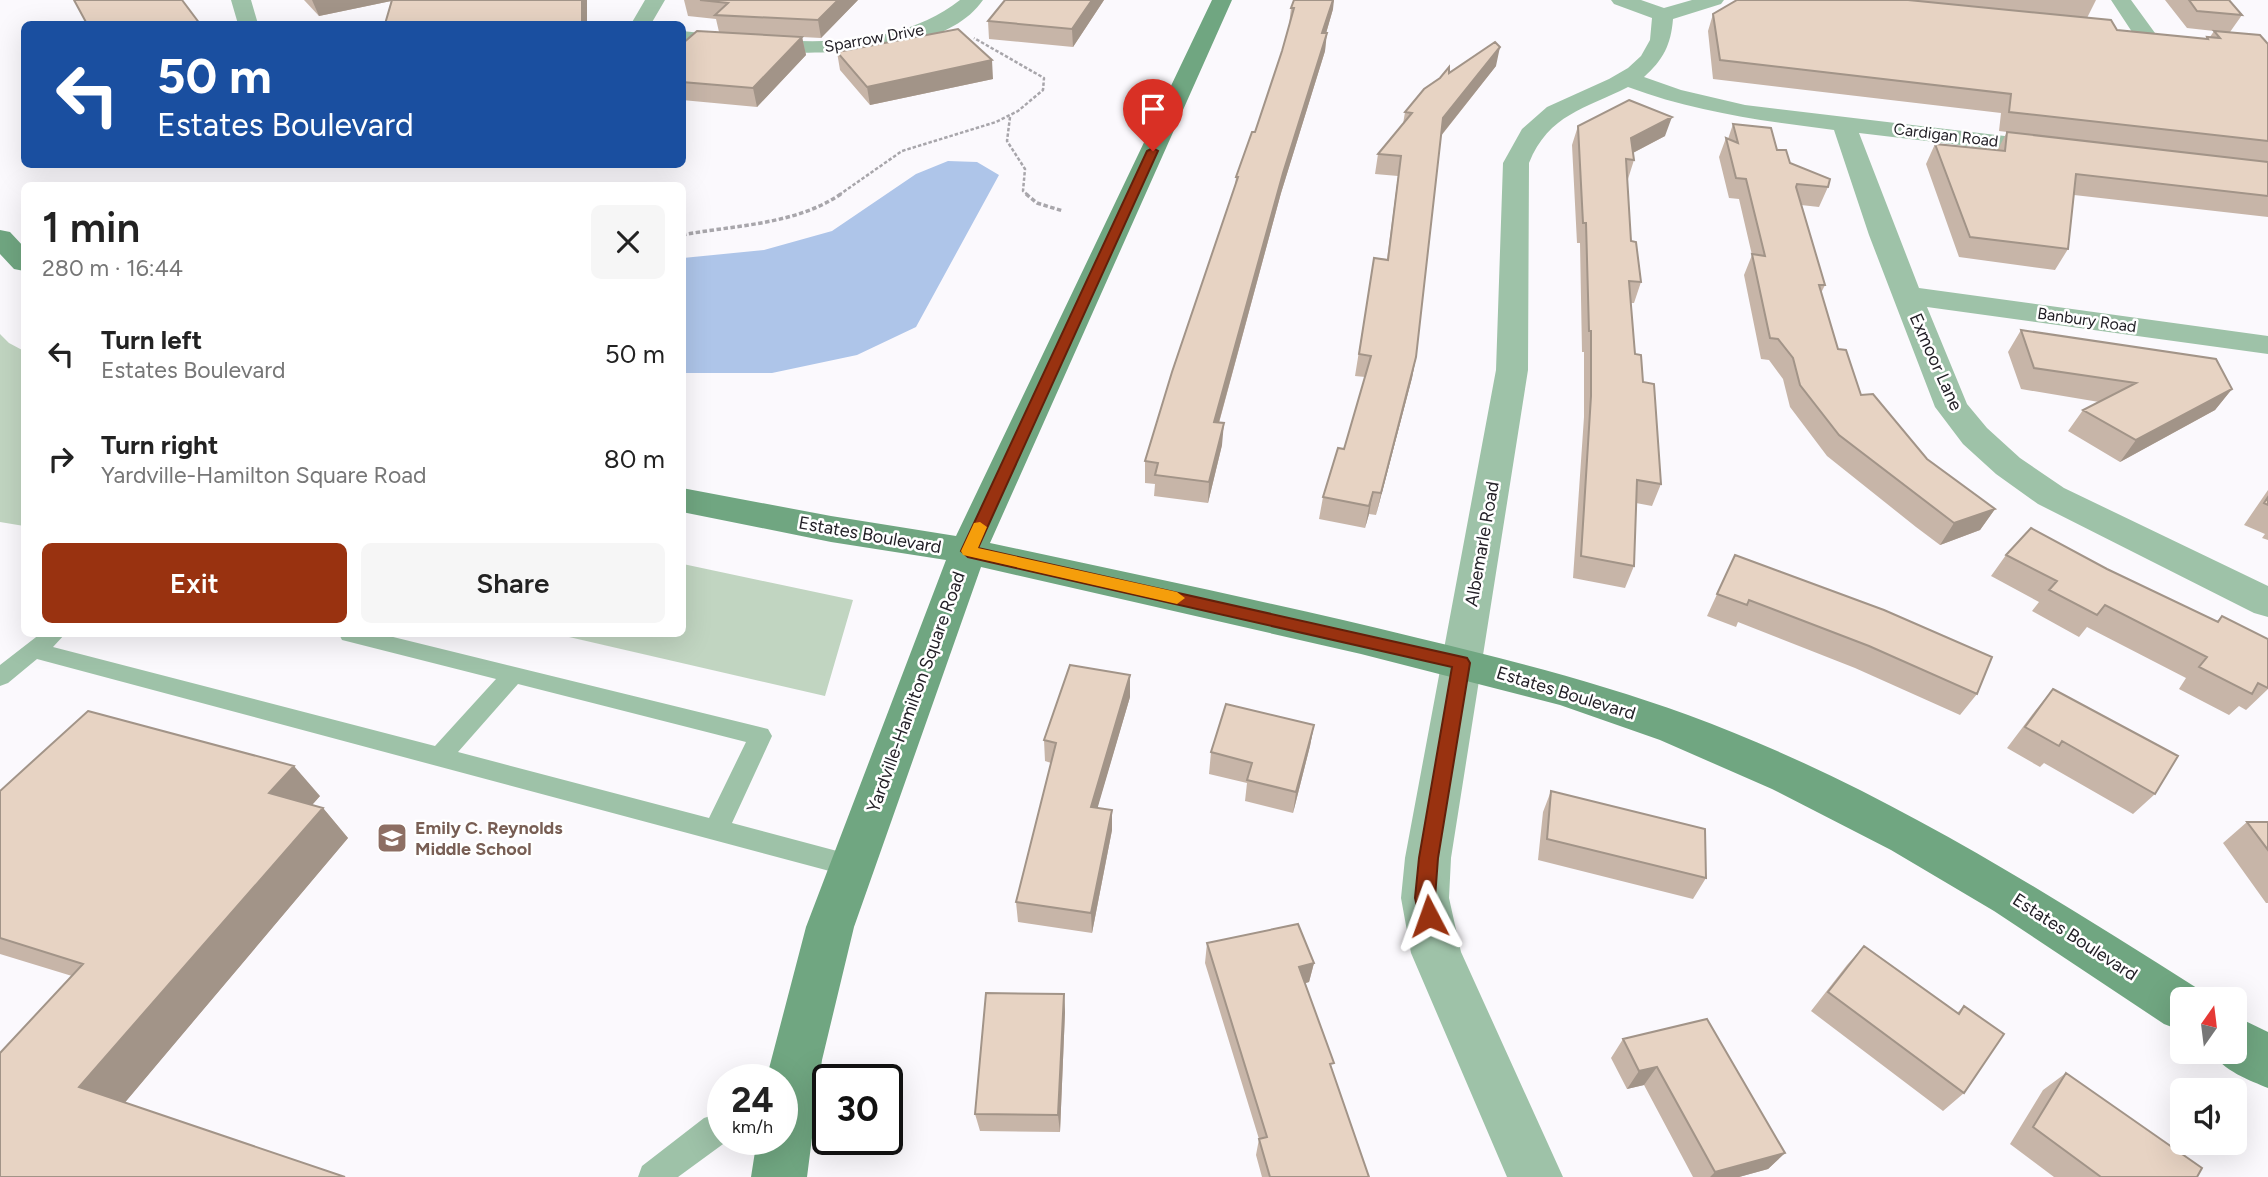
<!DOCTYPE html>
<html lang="en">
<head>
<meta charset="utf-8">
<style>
	body { margin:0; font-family:Figtree,sans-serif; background:#f6f6f6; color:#222; height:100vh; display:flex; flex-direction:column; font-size:26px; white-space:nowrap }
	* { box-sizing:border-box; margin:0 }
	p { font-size:23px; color:#767676 }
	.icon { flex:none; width:38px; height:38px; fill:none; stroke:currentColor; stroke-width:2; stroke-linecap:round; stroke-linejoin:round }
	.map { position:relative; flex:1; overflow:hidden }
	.side { position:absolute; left:21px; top:182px; width:665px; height:455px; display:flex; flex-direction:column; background:#fff; border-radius:10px; box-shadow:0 7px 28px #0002 }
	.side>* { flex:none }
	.banner { position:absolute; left:21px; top:21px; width:665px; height:147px; border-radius:10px; box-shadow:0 7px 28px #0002; background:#1a4fa0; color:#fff; overflow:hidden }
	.needle { width:46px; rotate:14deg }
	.fabs { position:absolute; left:2170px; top:987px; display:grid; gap:14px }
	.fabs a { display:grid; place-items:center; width:77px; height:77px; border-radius:10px; background:#fff; box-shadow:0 7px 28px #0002; font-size:35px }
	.speed { position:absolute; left:707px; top:1064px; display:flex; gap:14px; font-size:35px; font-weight:700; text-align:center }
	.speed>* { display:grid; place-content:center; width:91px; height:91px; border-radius:50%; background:#fff; box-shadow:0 7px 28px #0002; line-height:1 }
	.speed small { font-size:18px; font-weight:400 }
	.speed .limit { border:4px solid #111; border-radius:10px; background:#fff; color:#111 }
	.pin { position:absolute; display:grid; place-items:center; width:60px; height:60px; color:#fff; margin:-72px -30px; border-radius:50% 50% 50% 0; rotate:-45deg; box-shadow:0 0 7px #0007 }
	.pin .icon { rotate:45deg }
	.me { position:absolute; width:77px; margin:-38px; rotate:356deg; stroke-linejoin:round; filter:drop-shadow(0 0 5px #0008) }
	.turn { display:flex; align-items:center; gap:24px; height:147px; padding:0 21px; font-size:32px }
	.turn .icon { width:91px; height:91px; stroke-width:2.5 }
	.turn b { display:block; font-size:49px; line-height:60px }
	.round { display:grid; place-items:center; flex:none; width:74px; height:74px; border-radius:10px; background:#f6f6f6 }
	.head { display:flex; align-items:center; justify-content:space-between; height:119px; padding:0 21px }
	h1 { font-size:42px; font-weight:600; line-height:52px }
	.primary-button { display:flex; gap:14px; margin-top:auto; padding:14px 21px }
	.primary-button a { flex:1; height:80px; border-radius:10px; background:#993210; color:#fff; font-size:28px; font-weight:600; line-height:80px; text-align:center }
	.primary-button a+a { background:#f6f6f6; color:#222 }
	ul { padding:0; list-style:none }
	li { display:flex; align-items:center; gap:21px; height:105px; padding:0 21px }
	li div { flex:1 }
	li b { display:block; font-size:26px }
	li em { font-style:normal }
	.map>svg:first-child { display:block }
</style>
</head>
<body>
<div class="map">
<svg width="2268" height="1177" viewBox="0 0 2268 1177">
	<rect width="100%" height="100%" fill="#fbf9fd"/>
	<!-- green -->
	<path fill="#c1d5c1" d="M0,334L9,343L24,351V526L0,522Z
		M683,564L853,600L825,696L556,634H682Z"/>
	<!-- water -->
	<path fill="#aec5e9" d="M948,161L977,162L999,175L916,327L857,355L772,373H683V258L764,250L832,231L916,174Z"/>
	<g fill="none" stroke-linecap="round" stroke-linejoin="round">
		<!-- path-far1 -->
		<path stroke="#a8a6ab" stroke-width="2.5" stroke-dasharray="3.5 2" stroke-linecap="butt" d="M1010,117L1007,141L1025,169L1023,191L1028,195
			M839,195L902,151L996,122L1018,111L1043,90L1044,78L974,38"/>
		<!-- path -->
		<path stroke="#a8a6ab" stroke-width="3.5" stroke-dasharray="4.5 2.5" stroke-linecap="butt" d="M1026,194L1037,203L1063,211
			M682,235C735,225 795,225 841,194"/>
		<!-- lane -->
		<path fill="#9ec2a8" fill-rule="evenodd" d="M40,634H65L53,647L435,746L496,679L350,642L342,640L339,634H381L760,727L768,729L772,736L732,823L852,855L861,858L865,866L861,874L852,877L37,659L8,683L0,686V665ZM518,684L746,742L709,818L458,752Z
			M723,1112V1139H730L678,1177H638L642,1166L704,1118Z"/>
		<!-- street -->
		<path fill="#9ec2a8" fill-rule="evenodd" d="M231,0H251L258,24H238Z
			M645,0H665L651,24H631Z
			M960,0H983C934,71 758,52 682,45V31C771,40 885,59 960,0Z
			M1611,0H1641L1664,8L1692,0H1724L1721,4L1673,19C1671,45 1663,60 1644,77L1681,90L1745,105L2063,143L2067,148L2063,153L2054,156L1859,133L1919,288L2268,336V354L1927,307L1967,404L1987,428L2020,458L2064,488L2268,586V617L2254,613L2038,504L1996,474L1963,444L1935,407L1869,235L1834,130C1763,121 1695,112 1628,87C1585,109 1549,114 1529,163L1528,370L1451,858L1449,898L1461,952L1563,1177H1507L1411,953L1401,898L1405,858L1496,370L1503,163L1522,129L1547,107L1609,79L1628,68L1641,56L1650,40L1652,18L1614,4Z
			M2111,0H2131L2155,33L2152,38H2136Z"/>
		<!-- secondary -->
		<path fill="#70a681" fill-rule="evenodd" d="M1212,0H1232L990,543C1133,574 1276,603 1418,638C1510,660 1600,683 1688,715C1871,782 2036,886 2200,990L2204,999H2182V1031L2164,1024L1994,911L1891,850L1772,789L1660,740L1560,705L1361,654L981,567L854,927L822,1060L807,1177H751L757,1139H782V1080H766L806,927L946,560L831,542L682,512V488L831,516L956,536Z
			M0,230L10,232L24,247V271L14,269L0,254Z
			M2235,1016L2268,1032V1088C2251,1081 2221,1070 2213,1052H2235Z"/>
	</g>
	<!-- wall -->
	<path fill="#c7b5a8" d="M304,0H587V24H385L391,1L319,16Z
		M684,0H858L821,38L802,37L806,55L757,107L682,100V44L719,32L716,19L688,16Z
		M1005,0H1104L1073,47L989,39L988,21Z
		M1737,0H2096L2087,18L2117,30L2205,39L2207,37H2210L2214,31L2187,28L2165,0H2229L2242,15L2230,32L2268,44V217L2074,195L2068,249L2055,270L1959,257L1926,164L1935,144L1997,151L2007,132L1999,131L2001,113L1713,79L1708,31L1713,14Z
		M1291,8L1333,9L1326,33L1325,51L1281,193L1219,423L1222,445L1208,503L1154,496L1155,484L1145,483V461L1235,187L1236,177L1255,132L1282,51L1289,25Z
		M837,52L993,79L870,105L840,70Z
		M1496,66L1441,136L1416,357L1412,378L1376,515L1369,514L1365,528L1319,519L1323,497L1344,449L1365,377L1355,376L1374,258L1387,259L1398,176L1375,174L1378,154L1403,124L1405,112L1449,73Z
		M1733,124L1777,150L1790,163L1828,187L1819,207L1801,205L1825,285L1821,293L1838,349L1861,395L1927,459L1995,509L1980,530L1940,545L1916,527L1827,456L1790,407L1783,379L1769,360L1761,359L1744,275L1752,255L1739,199L1729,198L1719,157L1726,138L1728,139Z
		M1578,126L1665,136L1633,153L1634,160L1628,179H1627L1631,241L1641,282L1634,303H1631L1635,354L1643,382L1661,484L1652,506L1636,503L1634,566L1625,588L1573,578L1584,417V352H1582L1580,243H1577L1572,145Z
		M2021,330L2232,389L2215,410L2120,462L2068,431L2083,410L2099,402L2021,389L2008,352Z
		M2268,490V540L2262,538L2265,534L2244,525Z
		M1735,555L1977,694L1960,715L1855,668L1738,622L1736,627L1707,616Z
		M2006,555L2107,569L2217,621L2222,616L2268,639V689L2246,710L2239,706L2229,715L2179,689L2186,678L2087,627L2079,637L2032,611L2039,602L1991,576Z
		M2053,689L2155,794L2133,814L2044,763L2040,767L2007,748L2035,711Z
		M1130,697L1097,808L1112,830L1092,933L1018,922L1016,902L1051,763L1045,761L1044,740Z
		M1314,725L1310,746L1293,813L1245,801L1247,783L1209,774L1211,752Z
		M0,791L320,796L312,805L323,808L348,838L125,1102L0,1177L72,976L0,954Z
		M1551,791L1706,878L1693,899L1538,860L1543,812Z
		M2247,822H2268V903H2266L2223,843Z
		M1207,943L1314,963L1309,982L1305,983L1332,1070L1369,1177H1262L1256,1155L1259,1139L1205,963Z
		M1864,946L1957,1013L1964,1006V1093L1943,1111L1811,1011L1847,965Z
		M1064,994L1065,1012L1060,1132L980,1131L975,1114Z
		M1623,1039L1785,1153L1768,1169L1739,1177H1693L1644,1085L1627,1089L1611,1058Z
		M2066,1073L2197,1177H2054L2010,1144L2043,1090Z"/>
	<!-- shaded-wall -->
	<path fill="#a29488" d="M312,0H396L319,16Z
		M582,0H587V24H582Z
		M838,0H858L821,38L818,20Z
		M1092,0H1104L1073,47L1072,29Z
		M1333,0H1334L1333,9L1321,51L1322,33Z
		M1327,33L1325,51L1281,193L1213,444L1214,422L1283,173Z
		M802,37L806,55L757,107L753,88Z
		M1500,47L1496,66L1439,138L1443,118Z
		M992,60L993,79L870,105L867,87Z
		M1672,117L1665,136L1625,157L1631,138Z
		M1416,357L1412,378L1376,515L1381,493Z
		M2232,389L2215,410L2120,462L2136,440Z
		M1224,423L1222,445L1208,503L1209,482Z
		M1373,492L1369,514L1365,528L1369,506Z
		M1995,509L1980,530L1940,545L1954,523Z
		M1130,675V697L1092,827L1091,807Z
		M1314,725L1310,746L1293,813L1296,792Z
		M294,766L320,796L296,823L269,793Z
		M323,808L348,838L117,1112L79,1087Z
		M1112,810V830L1092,933L1091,913Z
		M1314,963L1309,982L1296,986L1299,967Z
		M1064,994L1065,1012L1060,1132L1058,1115Z
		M1657,1067L1644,1085L1627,1089L1639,1071Z
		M1785,1153L1768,1169L1739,1177H1710L1715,1172Z"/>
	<!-- building -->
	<path fill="#e7d3c3" stroke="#a29488" stroke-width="2" d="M74,0H182L200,24H87Z
		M392,0H582V24H385Z
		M700,0H838L818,20L715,15L728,3Z
		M1005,0H1092L1072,29L988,21Z
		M1294,0H1333L1322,33H1327L1283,173L1214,422L1224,423L1209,482L1155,475L1158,463L1145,461L1172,372L1238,177H1236L1252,132H1255L1282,51L1294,8H1291Z
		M1737,0H1908L2111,20L2117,30L2208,39L2207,37L2220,38L2214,31L2260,35L2268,44V141L2009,112L2011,94L1720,60L1713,14Z
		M2189,0H2229L2242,15L2197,11Z
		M958,29L992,60L867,87L837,52Z
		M697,31L802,37L753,88L682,82V44Z
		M1495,42L1500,47L1443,118L1416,357L1381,493L1373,492L1369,506L1323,497L1338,448L1344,449L1371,356L1359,354L1374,258L1388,260L1401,156L1378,154L1412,113L1405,112L1424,89L1440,78L1449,67V73Z
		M1629,100L1672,117L1631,138L1634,160L1626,159L1631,241L1636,242L1641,282L1629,281L1635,354L1641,355L1643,382L1654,384L1661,484L1637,480L1634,566L1581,556L1591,396V331H1589L1586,223H1583L1578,126Z
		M1733,124L1771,128L1777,150H1786L1790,163L1830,179L1828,187L1797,184L1796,187L1825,285H1819L1838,349L1846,350L1861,395L1873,394L1927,459L1995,509L1954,523L1839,435L1800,385L1793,358L1778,339L1770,338L1752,254L1765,256L1746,179L1736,178L1726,138L1738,143Z
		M2007,132L2268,162V196L2076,174L2068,249L1970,237L1935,144L2005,151Z
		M2021,330L2216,359L2232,389L2136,440L2083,410L2136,383L2034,368Z
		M2268,497V505L2264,503Z
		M2031,528L2107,569L2218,622L2222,616L2268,639V688L2258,683L2252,694L2199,667L2207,657L2105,605L2097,615L2049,590L2057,581L2006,555Z
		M1735,555L1884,610L1992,657L1977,694L1869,646L1749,600L1747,605L1717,594Z
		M1070,665L1130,675L1091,807L1112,810L1091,913L1016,902L1056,743L1044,740Z
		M2053,689L2178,756L2155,794L2062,741L2059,746L2025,727Z
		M1226,704L1314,725L1296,792L1247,780L1252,763L1211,752Z
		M88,711L294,766L269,793L323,808L79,1087L345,1177H0V1053L83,964L0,938V791Z
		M1551,791L1705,829L1706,878L1547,839Z
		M2247,822H2268V850Z
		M1298,924L1314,963L1299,967L1334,1063L1330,1064L1369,1177H1270L1259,1139L1267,1137L1207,943Z
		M1864,946L1959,1014L1964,1006L2004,1034L1964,1093L1828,992Z
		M986,993L1064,994L1058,1115L975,1114Z
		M1707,1019L1785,1153L1715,1172L1657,1067L1639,1071L1623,1039Z
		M2066,1073L2202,1168L2197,1177H2101L2033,1127Z"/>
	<!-- route -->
	<path fill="#993210" stroke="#63200a" stroke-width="2" d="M1153,148L1158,151L978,548L1467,658L1470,663L1438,858L1435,898L1439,916L1436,923L1429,926L1421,923L1415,898L1419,858L1452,667L968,557L961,551L1147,151Z"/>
	<!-- slow -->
	<path fill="#f59e0b" d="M980,522L987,527L978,548L1177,592L1185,598L1177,604L963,555L961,551L974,523Z"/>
	<!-- icons -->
	<defs>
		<g id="school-square" transform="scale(1.575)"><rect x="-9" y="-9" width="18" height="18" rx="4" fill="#8d6e63" stroke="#fff"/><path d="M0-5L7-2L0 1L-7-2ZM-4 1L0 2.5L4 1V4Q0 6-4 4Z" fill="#fff"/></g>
	</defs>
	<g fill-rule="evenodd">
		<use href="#school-square" x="392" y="838"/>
	</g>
	<g text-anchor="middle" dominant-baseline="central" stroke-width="5" stroke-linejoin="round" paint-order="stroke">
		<!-- far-street labels -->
		<g font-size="16" fill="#232027" stroke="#fff">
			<text transform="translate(874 38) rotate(-10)">Sparrow Drive</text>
			<text transform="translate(1946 135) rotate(7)">Cardigan Road</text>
			<text transform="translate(2087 320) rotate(8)">Banbury Road</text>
		</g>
		<!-- street labels -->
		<g font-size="18" fill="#232027" stroke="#fff">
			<text transform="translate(1936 362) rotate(66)">Exmoor Lane</text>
			<text transform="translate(870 535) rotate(10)">Estates Boulevard</text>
			<text transform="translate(1482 544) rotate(-80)">Albemarle Road</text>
			<text transform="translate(916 692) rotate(-70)">Yardville-Hamilton Square Road</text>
			<text transform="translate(1566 693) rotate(17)">Estates Boulevard</text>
			<text transform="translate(2075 937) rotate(33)">Estates Boulevard</text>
		</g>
		<!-- education labels -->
		<g font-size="18" font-weight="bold" fill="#785e54" stroke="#fff" text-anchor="start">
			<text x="415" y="828">Emily C. Reynolds<tspan x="415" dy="21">Middle School</tspan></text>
		</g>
	</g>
</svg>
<div class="fabs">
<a><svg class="needle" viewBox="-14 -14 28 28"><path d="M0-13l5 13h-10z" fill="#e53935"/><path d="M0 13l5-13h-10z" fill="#767676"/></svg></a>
<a><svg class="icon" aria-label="sound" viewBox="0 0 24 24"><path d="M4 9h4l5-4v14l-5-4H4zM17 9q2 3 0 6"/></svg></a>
</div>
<div class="speed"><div>24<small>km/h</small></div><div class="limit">30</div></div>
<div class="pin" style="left:1153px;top:151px;background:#d93025"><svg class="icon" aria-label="arrive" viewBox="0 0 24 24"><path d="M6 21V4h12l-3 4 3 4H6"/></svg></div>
<svg class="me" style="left:1429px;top:916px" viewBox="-20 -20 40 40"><path d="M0-17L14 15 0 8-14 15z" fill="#993210" stroke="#fff" stroke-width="4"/></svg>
<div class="banner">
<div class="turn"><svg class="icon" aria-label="left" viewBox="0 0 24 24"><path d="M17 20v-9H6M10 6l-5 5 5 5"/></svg><div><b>50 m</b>Estates Boulevard</div></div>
</div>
<section class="side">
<div class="head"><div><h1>1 min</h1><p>280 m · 16:44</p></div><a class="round"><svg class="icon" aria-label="close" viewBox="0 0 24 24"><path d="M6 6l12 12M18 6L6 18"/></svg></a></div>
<ul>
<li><svg class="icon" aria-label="left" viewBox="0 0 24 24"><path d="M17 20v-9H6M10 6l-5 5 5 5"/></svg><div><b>Turn left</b><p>Estates Boulevard</p></div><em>50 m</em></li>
<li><svg class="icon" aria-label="right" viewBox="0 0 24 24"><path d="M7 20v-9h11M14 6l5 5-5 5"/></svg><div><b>Turn right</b><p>Yardville-Hamilton Square Road</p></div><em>80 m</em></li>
</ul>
<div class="primary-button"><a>Exit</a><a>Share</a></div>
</section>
</div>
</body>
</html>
